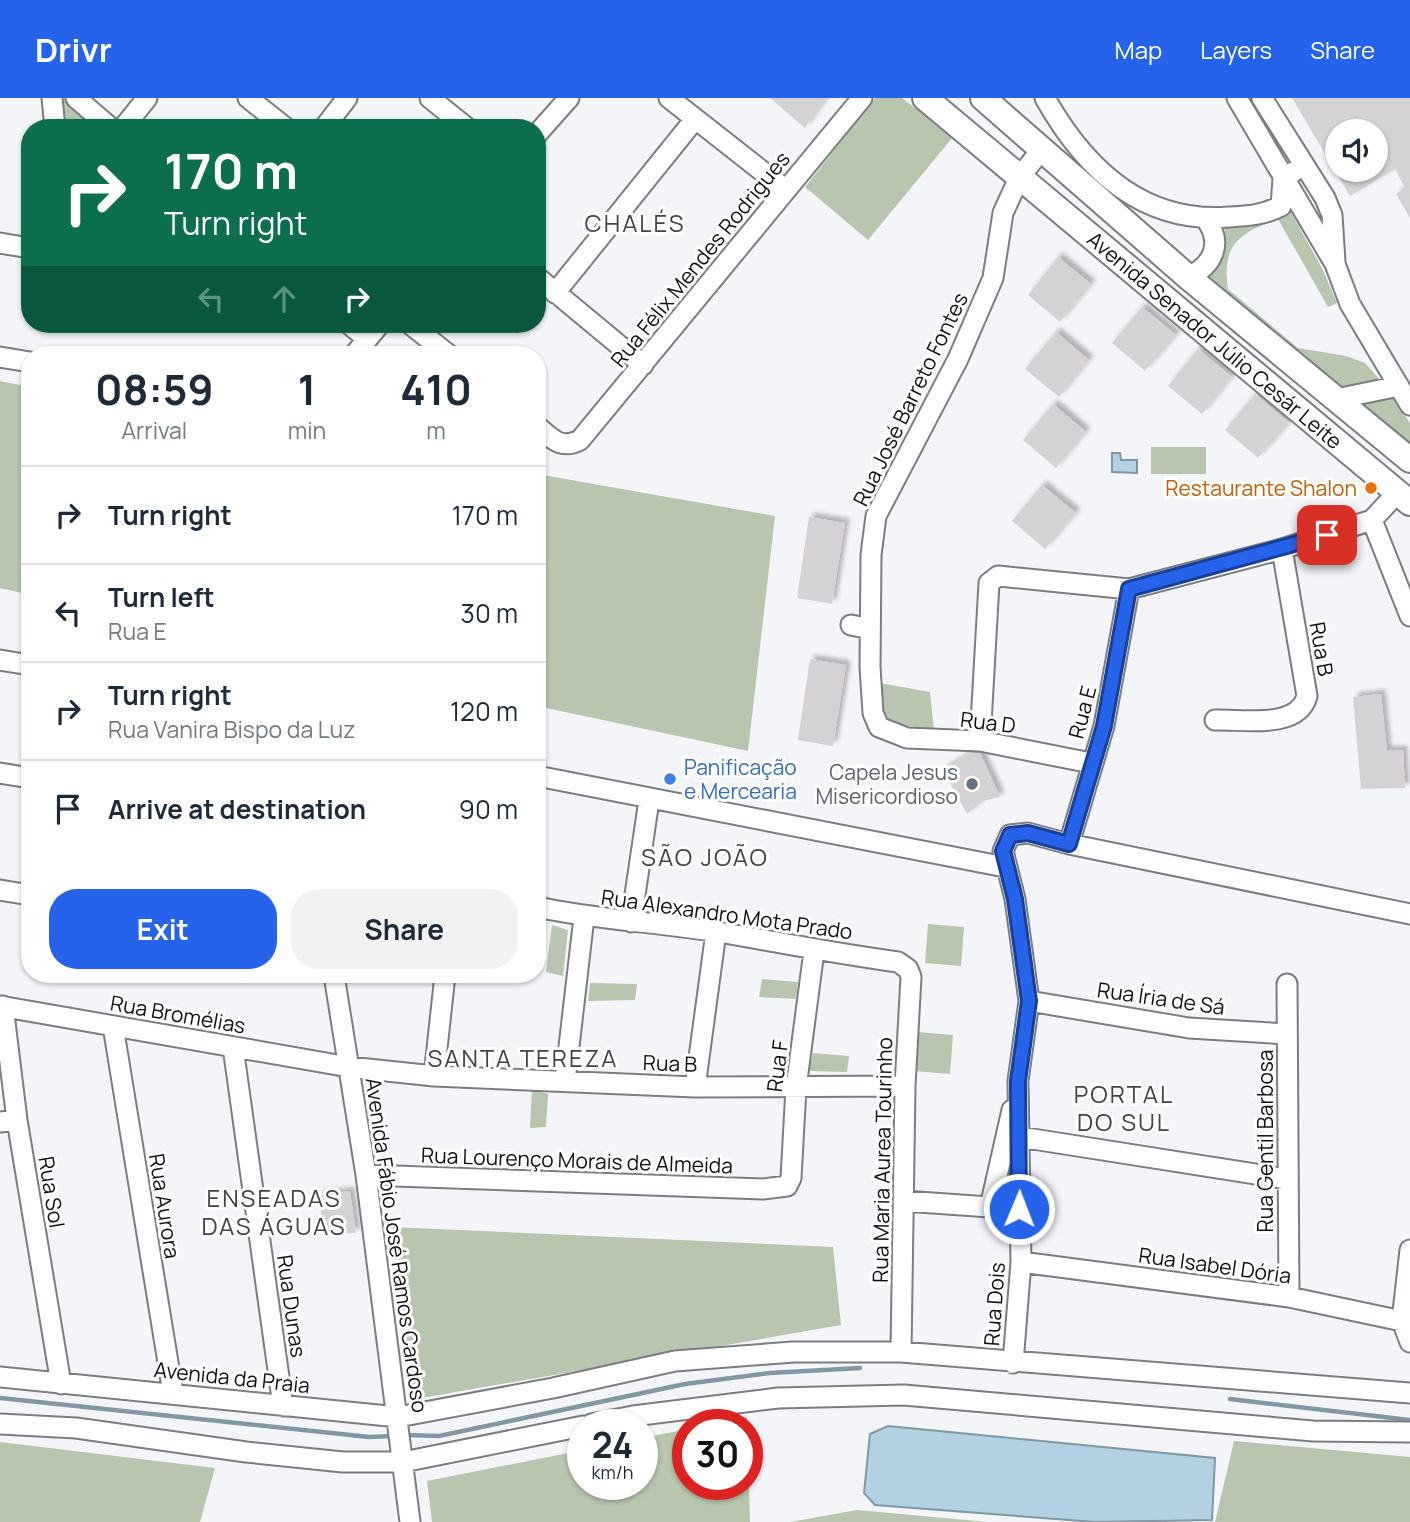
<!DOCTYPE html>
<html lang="en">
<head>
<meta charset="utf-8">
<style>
	body { margin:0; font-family:Manrope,sans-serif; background:#f2f2f3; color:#1f2937; height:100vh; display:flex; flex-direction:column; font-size:26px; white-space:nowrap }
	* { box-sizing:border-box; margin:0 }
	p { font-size:23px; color:#747a83 }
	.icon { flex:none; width:38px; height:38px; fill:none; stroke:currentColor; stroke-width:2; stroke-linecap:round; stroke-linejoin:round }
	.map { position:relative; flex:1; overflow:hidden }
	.sheet { position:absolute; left:21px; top:248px; width:525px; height:637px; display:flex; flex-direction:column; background:#fff; border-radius:28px; box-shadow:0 2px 5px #0004 }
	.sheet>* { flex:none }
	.top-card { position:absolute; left:21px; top:21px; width:525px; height:214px; border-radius:28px; box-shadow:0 2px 5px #0004; background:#0b6e4f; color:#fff; overflow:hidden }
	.tools { position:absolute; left:1325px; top:21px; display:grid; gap:14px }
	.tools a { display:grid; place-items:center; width:63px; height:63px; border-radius:50%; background:#fff; box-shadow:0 2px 5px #0004; font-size:35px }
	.speed { position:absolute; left:567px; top:1311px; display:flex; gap:14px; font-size:35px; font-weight:700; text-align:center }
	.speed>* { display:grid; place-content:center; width:91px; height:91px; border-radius:50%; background:#fff; box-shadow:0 2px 5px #0004; line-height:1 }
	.speed small { font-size:18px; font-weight:400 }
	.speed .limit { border:10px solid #d22; background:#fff; color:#111 }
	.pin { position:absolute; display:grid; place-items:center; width:60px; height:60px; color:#fff; margin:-30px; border-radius:14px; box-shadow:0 4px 10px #0006 }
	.me { position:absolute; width:77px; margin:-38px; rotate:1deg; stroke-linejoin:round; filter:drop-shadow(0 0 5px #0008) }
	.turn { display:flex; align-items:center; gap:24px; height:147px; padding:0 28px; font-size:32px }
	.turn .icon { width:91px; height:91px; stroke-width:2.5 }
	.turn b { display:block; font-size:49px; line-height:60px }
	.lanes { display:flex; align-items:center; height:66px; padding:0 28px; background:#0003; justify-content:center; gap:35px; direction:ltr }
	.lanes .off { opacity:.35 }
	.eta { display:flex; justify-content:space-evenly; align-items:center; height:119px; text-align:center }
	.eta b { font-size:42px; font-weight:700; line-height:49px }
	.primary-button { display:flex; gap:14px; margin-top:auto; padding:14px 28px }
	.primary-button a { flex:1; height:80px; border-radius:28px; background:#2563eb; color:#fff; font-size:28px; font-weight:700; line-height:80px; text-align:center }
	.primary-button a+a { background:#f2f2f3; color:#1f2937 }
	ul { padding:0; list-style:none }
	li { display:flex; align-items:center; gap:21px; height:98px; padding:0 28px; border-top:2px solid #e0e1e3 }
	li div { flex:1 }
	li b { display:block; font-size:26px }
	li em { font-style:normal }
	header { display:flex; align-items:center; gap:42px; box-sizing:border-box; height:98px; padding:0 35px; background:#2563eb; color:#fff }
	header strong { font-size:33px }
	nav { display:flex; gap:38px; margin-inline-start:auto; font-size:24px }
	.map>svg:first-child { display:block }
</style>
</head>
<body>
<header>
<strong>Drivr</strong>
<nav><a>Map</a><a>Layers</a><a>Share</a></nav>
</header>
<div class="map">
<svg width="1410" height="1424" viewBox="0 0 1410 1424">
	<defs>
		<filter id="shadow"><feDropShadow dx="4.5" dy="-4.5" stdDeviation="2" flood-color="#0004"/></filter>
	</defs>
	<rect width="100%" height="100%" fill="#f3f5f9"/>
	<!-- green -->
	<path fill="#b9c6af" d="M53,0H63L99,30H54Z
		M875,0H902L953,39L868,142L805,89Z
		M1288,109L1323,172L1337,205L1328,209L1278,121C1241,135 1221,145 1228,191L1298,250L1346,258L1365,265L1380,282L1344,290L1331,286L1206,178C1222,165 1226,147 1225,126Z
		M0,283L30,289V497L0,490Z
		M1391,296L1410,325V349L1356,303Z
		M1151,349H1206V376H1151Z
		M537,376L775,418L748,653L537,608Z
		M880,585L930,594L934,633L884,623L878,616Z
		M928,826L964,829L961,868L925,865Z
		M552,827L568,832L563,878L546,874Z
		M762,881L798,884L796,901L759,899Z
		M590,885L637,886L635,902L588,903Z
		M917,934L953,937L950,976L914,973Z
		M813,955L849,958L847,974L809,973Z
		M532,991L548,996L546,1029L530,1030Z
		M392,1129L833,1149L841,1227L410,1302Z
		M747,1319L750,1424H432L427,1383L583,1352V1386H642V1340L688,1331V1386H747V1326H708Z
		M1234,1343L1410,1359V1424H1215Z
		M0,1344L215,1370L200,1424H0Z
		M857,1412L988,1424H790Z"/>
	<!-- water -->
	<path fill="#b2d1e2" stroke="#8197a4" stroke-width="2" d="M1112,355H1120L1121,362H1137V375L1112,374Z
		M888,1328L1215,1360L1212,1422L1095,1424L875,1407L864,1395L870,1336Z"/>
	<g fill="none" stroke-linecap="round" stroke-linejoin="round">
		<!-- stream -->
		<path stroke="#8197a4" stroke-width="4.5" d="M0,1300L369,1339L393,1338
			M1230,1301L1410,1322
			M406,1337L439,1338L685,1286L770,1275L860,1270"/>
	</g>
	<!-- building -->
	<path fill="#d5d2d5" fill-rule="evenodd" filter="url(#shadow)" d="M770,0H826L805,30Z
		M1292,0H1410V120L1396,96L1405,90L1395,71L1350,98ZM1337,33H1376V72H1337Z
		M1058,159L1091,186L1060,224L1028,197Z
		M1142,209L1176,237L1145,273L1112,245Z
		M1056,234L1089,262L1059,299L1025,271Z
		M1198,251L1232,279L1202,316L1168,288Z
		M1255,296L1289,325L1258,360L1225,332Z
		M1053,306L1086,334L1056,370L1023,342Z
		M1042,387L1076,415L1045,451L1012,423Z
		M809,419L845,425L832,506L797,500Z
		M810,561L846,567L833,648L798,642Z
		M1381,596L1387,653L1403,652L1405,690L1361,691L1353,599Z
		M971,655H980L1000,699L983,703L967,716L943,672Z
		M350,1093L356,1135L324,1136L319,1097Z"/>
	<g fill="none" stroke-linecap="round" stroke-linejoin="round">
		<!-- minor casing -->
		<g stroke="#7b7d81" stroke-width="23">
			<path id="minor" d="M52,0L55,30
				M76,0L111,30
				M248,0L286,30
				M430,0L467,30
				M669,0L786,92
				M1045,0C1085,71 1143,126 1229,119C1248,118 1264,117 1281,108L1283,81L1302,68
				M1237,0L1335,166L1350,206L1410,307
				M1262,0L1325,100L1332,117L1335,164
				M123,30L147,0
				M324,30L347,0
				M537,36L569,0
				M1042,51L1019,80L1003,115L993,180L958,261L876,418L871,457L870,569L873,615L879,629L907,640L980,643L1091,665
				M0,145L30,150
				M537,179L643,267
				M1188,179C1214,167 1223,145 1206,121
				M555,195L695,21
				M349,226L367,241
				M410,226L449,257
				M354,257L380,226
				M0,259L30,264
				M1336,301L1399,288
				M537,328C552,341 561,352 580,342L862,0
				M1372,422L1410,518
				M851,527L870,531
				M0,562L30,567
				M1215,622C1242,621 1298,632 1307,598L1282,451
				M980,643L989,485L998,478L1129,491L1282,451L1372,422L1398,394
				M0,675L30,680
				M537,678L1005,769
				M1069,746L1104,628L1129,491
				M0,792L30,797
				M537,809C597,822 658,824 718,834C778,844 837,856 898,864L908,871L911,879L905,988L901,1254
				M631,824L649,702
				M334,877L366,1077L410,1424
				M1287,886L1289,1199
				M1029,903L1189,930L1287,936
				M0,908L349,969L434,978L695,989L905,988
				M3,908L17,1022L61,1286
				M113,928L173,1295
				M233,949L283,1308
				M434,978L445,877
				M565,983L584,819
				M695,989L716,834
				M0,1024L17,1022
				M1020,1039L1287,1081
				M366,1077L763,1091L787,1088L791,1080L796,990L814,853
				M904,1103L1019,1111
				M990,1109L1012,1012
				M1410,1152L1402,1223L1410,1244
				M1021,1164L1289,1199L1402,1223
				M1013,1265L1021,1164L1018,983L1029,903L1015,801L1003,753L1010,737L1028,735L1069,746L1410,816
				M0,1279L398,1319L553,1290L675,1263L793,1254H901L1410,1295
				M0,1326L76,1330L246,1354L343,1364H403L583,1328
				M591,1326L633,1318L778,1300L904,1297L1313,1333L1410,1334"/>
		</g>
		<!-- major casing -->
		<g stroke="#7b7d81" stroke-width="28">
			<path id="major" d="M925,0L1410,405
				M983,0L1188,179L1410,362"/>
		</g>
		<!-- minor -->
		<use href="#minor" stroke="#fff" stroke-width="19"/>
		<!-- major -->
		<use href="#major" stroke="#fff" stroke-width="24"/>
	</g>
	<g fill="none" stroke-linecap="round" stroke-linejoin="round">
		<!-- route casing -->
		<g stroke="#184099" stroke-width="18">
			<path id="route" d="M1019,1111L1018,983L1029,903L1015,801L1003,753L1010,737L1028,735L1069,746L1104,628L1129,491L1327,437"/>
		</g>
		<!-- route -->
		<use href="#route" stroke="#2563eb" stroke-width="12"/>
	</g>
	<!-- markers -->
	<circle fill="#e8710a" stroke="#fff" stroke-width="2.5" cx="1371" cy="390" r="7"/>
	<circle fill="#3f7fe0" stroke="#fff" stroke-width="2.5" cx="670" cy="681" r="7"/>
	<circle fill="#6b7280" stroke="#fff" stroke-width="2.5" cx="972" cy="686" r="7"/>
	<g text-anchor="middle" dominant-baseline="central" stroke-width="6" stroke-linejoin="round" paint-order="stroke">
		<!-- street labels -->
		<g font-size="21" fill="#101012" stroke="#fff">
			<text transform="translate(700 161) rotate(-51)">Rua Félix Mendes Rodrigues</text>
			<text transform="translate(1215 242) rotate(40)">Avenida Senador Júlio Cesár Leite</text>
			<text transform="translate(910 301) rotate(-64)">Rua José Barreto Fontes</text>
			<text transform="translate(1322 551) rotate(80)">Rua B</text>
			<text transform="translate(1082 614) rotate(-75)">Rua E</text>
			<text transform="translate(988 624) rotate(7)">Rua D</text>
			<text transform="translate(727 816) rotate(8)">Rua Alexandro Mota Prado</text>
			<text transform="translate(1161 900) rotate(8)">Rua Íria de Sá</text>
			<text transform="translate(178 916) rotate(10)">Rua Bromélias</text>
			<text transform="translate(670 965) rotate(2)">Rua B</text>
			<text transform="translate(777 968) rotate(-83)">Rua F</text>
			<text transform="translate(1265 1043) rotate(-90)">Rua Gentil Barbosa</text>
			<text transform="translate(577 1062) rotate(2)">Rua Lourenço Morais de Almeida</text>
			<text transform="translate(882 1062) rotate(-89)">Rua Maria Aurea Tourinho</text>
			<text transform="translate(52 1094) rotate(81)">Rua Sol</text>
			<text transform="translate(165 1108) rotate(81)">Rua Aurora</text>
			<text transform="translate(397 1147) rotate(82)">Avenida Fábio José Ramos Cardoso</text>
			<text transform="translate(1215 1167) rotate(8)">Rua Isabel Dória</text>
			<text transform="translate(994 1206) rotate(-86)">Rua Dois</text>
			<text transform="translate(292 1208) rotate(82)">Rua Dunas</text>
			<text transform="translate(232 1279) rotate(6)">Avenida da Praia</text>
		</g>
		<!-- food labels -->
		<g font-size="21" fill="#c56008" stroke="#fff" text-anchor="end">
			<text x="1357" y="390">Restaurante Shalon</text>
		</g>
		<!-- shop labels -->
		<g font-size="21" fill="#366cbe" stroke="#fff" text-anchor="start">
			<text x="684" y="669">Panificação<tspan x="684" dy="24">e Mercearia</tspan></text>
		</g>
		<!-- worship labels -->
		<g font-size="21" fill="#5b616d" stroke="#fff" text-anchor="end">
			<text x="958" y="674">Capela Jesus<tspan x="958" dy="24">Misericordioso</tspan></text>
		</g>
		<!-- quarter labels -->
		<g font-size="24" letter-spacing="2" fill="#414346" stroke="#fff">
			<text x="635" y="124">CHALÉS</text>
			<text x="705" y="758">SÃO JOÃO</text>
			<text x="523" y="959">SANTA TEREZA</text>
			<text x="1124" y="995">PORTAL<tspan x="1124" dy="28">DO SUL</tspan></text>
			<text x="274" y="1099">ENSEADAS<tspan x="274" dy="28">DAS ÁGUAS</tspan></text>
		</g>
	</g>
</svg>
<div class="tools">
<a><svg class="icon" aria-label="sound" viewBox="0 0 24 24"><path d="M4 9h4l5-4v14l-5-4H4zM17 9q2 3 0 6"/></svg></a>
</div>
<div class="speed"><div>24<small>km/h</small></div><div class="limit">30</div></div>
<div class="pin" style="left:1327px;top:437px;background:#d93025"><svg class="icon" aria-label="arrive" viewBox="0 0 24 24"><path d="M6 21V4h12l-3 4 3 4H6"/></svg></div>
<svg class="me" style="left:1019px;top:1111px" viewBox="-20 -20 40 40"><circle r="17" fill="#2563eb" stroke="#fff" stroke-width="3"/><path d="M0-11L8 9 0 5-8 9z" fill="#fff"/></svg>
<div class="top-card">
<div class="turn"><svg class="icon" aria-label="right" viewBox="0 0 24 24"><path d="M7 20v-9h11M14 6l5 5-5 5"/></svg><div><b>170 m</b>Turn right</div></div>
<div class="lanes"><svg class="icon off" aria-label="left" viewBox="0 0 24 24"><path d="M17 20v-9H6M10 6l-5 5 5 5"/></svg><svg class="icon off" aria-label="ahead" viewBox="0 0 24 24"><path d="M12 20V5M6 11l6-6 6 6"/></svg><svg class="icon" aria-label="right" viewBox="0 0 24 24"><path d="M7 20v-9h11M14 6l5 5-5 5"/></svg></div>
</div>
<section class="sheet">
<div class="eta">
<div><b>08:59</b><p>Arrival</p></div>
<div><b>1</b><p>min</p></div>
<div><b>410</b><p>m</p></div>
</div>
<ul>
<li><svg class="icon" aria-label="right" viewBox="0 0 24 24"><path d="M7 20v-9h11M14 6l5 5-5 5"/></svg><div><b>Turn right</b></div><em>170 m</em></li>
<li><svg class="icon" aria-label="left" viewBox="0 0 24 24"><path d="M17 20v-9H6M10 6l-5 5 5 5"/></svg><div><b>Turn left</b><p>Rua E</p></div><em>30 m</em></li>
<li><svg class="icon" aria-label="right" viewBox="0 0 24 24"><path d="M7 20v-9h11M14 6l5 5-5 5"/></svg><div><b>Turn right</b><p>Rua Vanira Bispo da Luz</p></div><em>120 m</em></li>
<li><svg class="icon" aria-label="arrive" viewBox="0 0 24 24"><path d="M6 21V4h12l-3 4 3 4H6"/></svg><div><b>Arrive at destination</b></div><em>90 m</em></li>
</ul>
<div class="primary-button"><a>Exit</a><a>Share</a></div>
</section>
</div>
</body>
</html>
